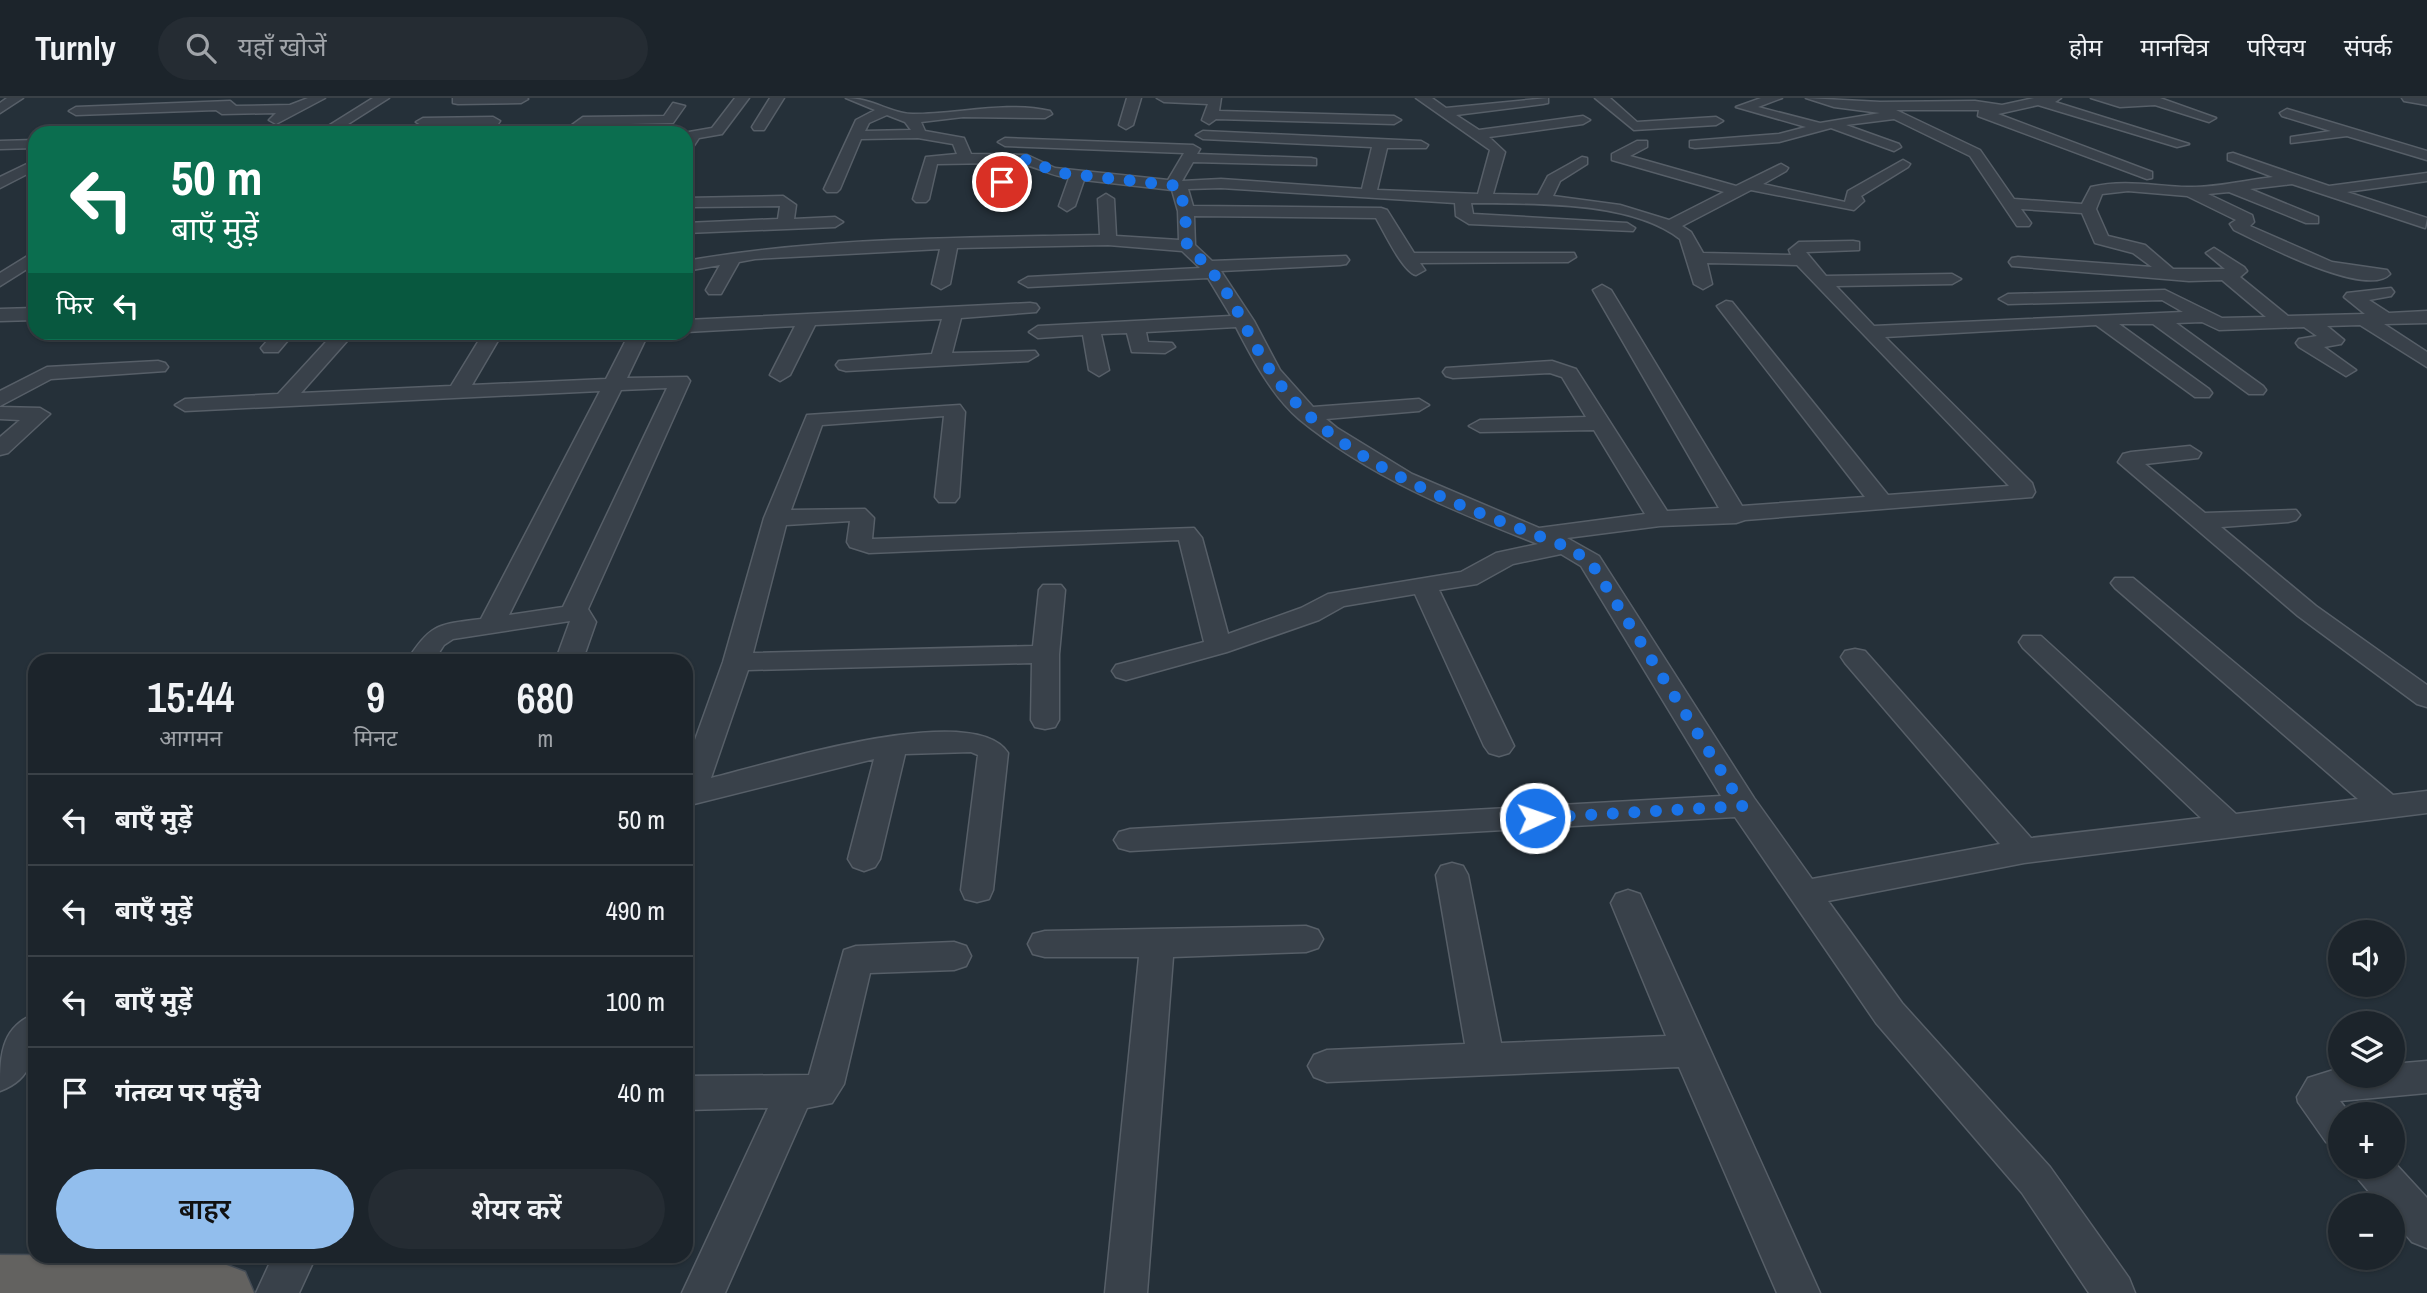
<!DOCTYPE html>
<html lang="hi">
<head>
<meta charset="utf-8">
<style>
	body { margin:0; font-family:"Archivo Narrow","Noto Sans Devanagari",sans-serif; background:#252c33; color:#f1f3f6; height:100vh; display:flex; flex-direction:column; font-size:26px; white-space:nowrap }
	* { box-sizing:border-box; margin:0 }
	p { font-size:23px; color:#a0a4a9 }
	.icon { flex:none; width:38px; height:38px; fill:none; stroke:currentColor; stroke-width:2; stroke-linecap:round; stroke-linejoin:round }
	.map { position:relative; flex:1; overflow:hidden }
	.panel { position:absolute; left:28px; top:556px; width:665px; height:609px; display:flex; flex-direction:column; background:#1c242b; border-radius:21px; box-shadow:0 2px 5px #0004,0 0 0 2px #3a4147 }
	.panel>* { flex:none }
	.top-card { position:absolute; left:28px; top:28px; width:665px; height:214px; border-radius:21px; box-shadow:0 2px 5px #0004,0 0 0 2px #3a4147; background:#0b6e4f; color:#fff; overflow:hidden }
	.tools { position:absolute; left:2328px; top:822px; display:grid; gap:14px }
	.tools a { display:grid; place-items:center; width:77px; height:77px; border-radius:50%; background:#1c242b; box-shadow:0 2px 5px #0004,0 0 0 2px #3a4147; font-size:35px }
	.pin { position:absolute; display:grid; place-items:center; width:60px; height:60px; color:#fff; margin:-30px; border:4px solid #fff; border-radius:50%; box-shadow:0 2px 7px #0007 }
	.me { position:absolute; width:77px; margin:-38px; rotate:87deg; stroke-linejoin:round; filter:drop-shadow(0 0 5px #0008) }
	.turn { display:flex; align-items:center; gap:24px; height:147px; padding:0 28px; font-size:32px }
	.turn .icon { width:91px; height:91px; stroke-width:2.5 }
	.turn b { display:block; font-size:49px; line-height:60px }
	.then { display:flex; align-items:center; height:66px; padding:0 28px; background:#0003; gap:14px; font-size:26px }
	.eta { display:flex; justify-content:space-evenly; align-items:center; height:119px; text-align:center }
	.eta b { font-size:42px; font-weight:600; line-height:49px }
	.action { display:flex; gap:14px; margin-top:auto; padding:14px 28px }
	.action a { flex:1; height:80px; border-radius:42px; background:#92beed; color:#111; font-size:28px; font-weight:600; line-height:80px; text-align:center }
	.action a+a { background:#252c33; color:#f1f3f6 }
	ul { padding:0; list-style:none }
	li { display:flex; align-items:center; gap:21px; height:91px; padding:0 28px; border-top:2px solid #3a4147 }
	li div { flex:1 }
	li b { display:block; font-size:26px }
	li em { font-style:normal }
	header { display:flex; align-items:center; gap:42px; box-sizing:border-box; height:98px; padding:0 35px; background:#1c242b; border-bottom:2px solid #3a4147 }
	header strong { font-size:33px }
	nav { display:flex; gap:38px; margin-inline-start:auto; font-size:24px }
	.search { width:490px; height:63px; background:#252c33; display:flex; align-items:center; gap:18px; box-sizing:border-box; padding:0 24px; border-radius:38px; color:#a0a4a9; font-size:26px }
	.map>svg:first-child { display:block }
</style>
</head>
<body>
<header>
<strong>Turnly</strong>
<div class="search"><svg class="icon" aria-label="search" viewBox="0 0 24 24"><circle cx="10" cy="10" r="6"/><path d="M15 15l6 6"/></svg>यहाँ खोजें</div>
<nav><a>होम</a><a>मानचित्र</a><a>परिचय</a><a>संपर्क</a></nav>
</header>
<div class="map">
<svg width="2427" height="1195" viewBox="0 0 2427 1195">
	<rect width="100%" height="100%" fill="#253039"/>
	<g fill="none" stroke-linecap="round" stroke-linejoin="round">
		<!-- minor casing -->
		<g stroke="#575f68" stroke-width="3">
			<path id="minor" d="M7,0H23L0,15V5Z
				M308,0H325L276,26L269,22L276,15L222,16L216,12L76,17L69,13L76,9L230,3L236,8L290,7Z
				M373,0H389L334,35H317Z
				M453,0H527L528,1L521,5L458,6L453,5Z
				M735,0H749L722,36L699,40L691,52L686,53L689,34L712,30Z
				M770,0H784L764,32H754L752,29Z
				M846,0C872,0 894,17 914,16C958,16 1006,3 1050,13L1052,16L1045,20L963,19L921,24L925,33L964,40L971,56L1027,57L1055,70L1168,82L1184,55L1005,48L998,44L1005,40L1193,47L1200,51L1197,56L1311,60L1316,61V67L1193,64L1182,83L1221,81L1362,91L1372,49L1203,41L1196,37L1203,33L1421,43L1428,47L1426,50H1387L1377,92L1478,96L1490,52L1416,0H1432L1446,10L1548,0V5L1543,6L1456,17L1479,32L1583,18L1590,22L1583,26L1489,39L1505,54L1493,96L1538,97L1548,78L1582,59L1587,60V66L1560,83L1553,98L1620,107L1669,122L1724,94L1612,62V56L1637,43H1647V49L1630,58L1736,88L1781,66L1788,70L1786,73L1763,86L1845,104L1848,93L1903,62L1910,66L1908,69L1861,98L1864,103L1854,112L1751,92L1682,128L1691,134L1703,155L1791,157L1789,152L1799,144L1853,143L1859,144V152L1806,154L1826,178L1952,176L1961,181L1952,186L1836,188L1874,228L2183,214L2162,202L2008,206L1999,201L2008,196L2165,192L2222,220L2266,219L2222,182L2189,183L2012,168L2009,164L2012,160L2018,159L2152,169L2133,155L2095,145L2082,115L2021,111L2031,125L2029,128H2017L1970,58L1894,21L1846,27L1899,46L1901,49L1894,53L1831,30L1779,44L1695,50L1690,49V43L1779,36L1806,29L1736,9L1761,0H1782L1758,9L1820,25L1880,15L1834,9L1806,0L1880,4L1975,3L2002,7L2034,0H2061L2055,4L2189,46L2177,49L2038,7L1998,16L2152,74V80L2147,81L1978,18L1979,12H1896L1980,52L2014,101L2082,106L2091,89C2124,81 2154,88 2187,89C2215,90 2246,82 2273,79L2228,62V56L2233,55L2329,88L2427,75V83L2347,94L2427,120L2425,130L2292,86L2250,91L2318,119V125H2306L2229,94L2208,96L2252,117L2254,124L2250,128L2332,164L2387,172L2390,176C2367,201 2261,145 2234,132L2230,126L2236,122L2187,98L2128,93L2102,96L2096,111L2108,138L2145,147L2173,171H2225L2206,155L2214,150L2244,169L2247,173L2240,179L2288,218L2365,216L2344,199L2347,195L2391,190L2394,194L2391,198L2369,202L2389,215L2427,213V225L2384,226L2427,254V269L2360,227L2327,228L2344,242L2341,246L2324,249L2356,272L2346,278L2299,249L2296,245L2299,241L2317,238L2304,229L2219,232L2202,224L2176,225L2263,288L2266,292L2263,296H2249L2153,226H2119L2209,291L2212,295L2209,299H2195L2096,227L1885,239L2032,385L2035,394L2032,399L1745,422L1736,425L1660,428L1567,440L1599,458L1754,700L1812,781L2000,746L1845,565L1841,559L1845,553L1855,551L1865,553L2031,740L2201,720L2023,550L2019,544L2023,538H2041L2236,716L2358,701L2115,490L2111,485L2115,480H2133L2393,697L2427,693V715L2024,765L1828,803L1902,905L2050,1069L2129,1180L2135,1195H2089L2022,1095L1876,925L1735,719L1130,753L1119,750L1114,742L1119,734L1130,731L1721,698L1581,468L1561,456L1513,466L1477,486L1439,492L1514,648L1509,655L1499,658L1489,655L1484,648L1415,496L1344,508L1319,522L1227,554L1126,582L1116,579L1112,573L1116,567L1204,544L1179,442L869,455L850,449L847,444L850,423L786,427L753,555L1033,548L1039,492L1043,487H1061L1065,492L1059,556V622L1055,629L1045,631L1035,629L1031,622L1032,565L748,572L711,680C766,667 974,600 1008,655L993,792L989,801L977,804L965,801L961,792L978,657L971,654L905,656L880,761L875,769L864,773L853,769L848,761L874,661L686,708V667L723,564L764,420L807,317L960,307L965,314L959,399L955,404H939L935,399L944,318L822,327L791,412L865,411L874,420L872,441L1194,430L1202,440L1228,536L1301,510L1328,496L1461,474L1496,455L1538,446C1453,413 1370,379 1299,321C1272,298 1252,260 1236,229L1146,234L1148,244L1172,245L1175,249L1165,255L1132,254L1127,235L1101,236L1109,272L1099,278L1089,272L1083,237L1038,240L1029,234L1038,228L1231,218L1208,180L1028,189L1019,184L1028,179L1200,170L1182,153L1108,147L957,150L950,186L941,191L932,186L940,151L755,161L739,164L721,196H709L706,192L720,167L686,173V163C821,139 962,140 1100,137L1098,101L1106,96L1114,101L1116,138L1179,142L1178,113L1172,92L1084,82L1075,108L1067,113L1059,108L1069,80C1048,78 1032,65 1013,65L1003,111H991L989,108L999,65L937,66L929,101L926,104H916L913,101L926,59L957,56L953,46L918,40L861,41L840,91L837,94H827L824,91L856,22L875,12ZM887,17L905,24L911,32L865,33L869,25ZM1221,90L1455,105L1456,118L1469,126L1633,133L1635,130L1627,125L1473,116L1471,105C1531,106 1630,102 1680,141L1694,186L1703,191L1712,186L1707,165L1797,167L2009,388L1888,397L1732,204L1726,203L1717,208L1720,212L1865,399L1742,408L1611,192L1602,187L1593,192L1719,410L1667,413L1576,271L1552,263L1446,270L1443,274L1446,278L1453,280L1550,275L1562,279L1586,319L1480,322L1469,328L1480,334L1594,332L1645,416L1539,430L1412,376L1337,330L1326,321L1419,313L1429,307L1419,301L1313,309L1280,272L1254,223L1221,173L1340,167L1346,166L1349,162L1346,158L1212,163L1195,147L1194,118L1376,120C1384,134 1403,174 1416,177L1425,172L1420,165L1568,164L1576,159L1574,155H1414L1387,112L1381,110L1193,108L1188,91Z
				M1127,0H1141L1133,27L1126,31L1119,27Z
				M1157,0H1221L1219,13L1394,18L1401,22L1394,26L1216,21L1209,26L1202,22L1208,6L1164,4Z
				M1595,0H1610L1637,24L1716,19L1723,23L1716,27L1634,32Z
				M2091,0H2160L2216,20L2209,24L2155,7L2120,9Z
				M2402,0H2427V7L2404,3Z
				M673,5L685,8L673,25L586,27L577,35H561L583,19L664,18Z
				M2287,11L2427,53V62L2347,38L2291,45V39L2331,33L2282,18L2280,15Z
				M493,19L500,23L498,26L423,28L416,24L423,20Z
				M35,42V50L0,51V43Z
				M35,62V72L0,90V79Z
				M783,98L796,107L794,121L835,119L843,124L835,129L686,135V125L778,121L780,108L690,109L686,108V100Z
				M34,154L35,166L0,188V175Z
				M1030,205L1036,206L1039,210L1036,214L961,220L952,255L1035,253L1038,257L1028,263L846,273L839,271L836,267L839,263L932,256L942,221L815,227L790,277L780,283L770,277L795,228L686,234V222Z
				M35,210V222L0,223V211Z
				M275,234H295L278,254H264L261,250Z
				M335,234H355L301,295L451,288L484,234H503L472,287L606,281L630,234H649L627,280L687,279L690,283L588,511L596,524L582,564H555L570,523L453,541L444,547L433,564H406C432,525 436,527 481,521L600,293L185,313L175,307L185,301L278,296ZM667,290L563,509L509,517L621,292Z
				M158,263L165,265L168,269L165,273L51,281L0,308V293L47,269Z
				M0,309L40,310L50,316L8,355L0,357V339L20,322L0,321Z
				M2190,348L2201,355L2198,360L2145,366L2205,415L2296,412L2300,417L2296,422L2288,424L2221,429L2316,508L2427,587V609L2417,606L2298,518L2118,364L2123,356L2131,354Z
				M1452,765L1463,768L1468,777L1501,945L1666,938L1611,805L1616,796L1628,792L1640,796L1820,1195H1777L1679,969L1327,984L1314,979L1308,968L1314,957L1327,952L1465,946L1436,777L1441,768Z
				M1306,828L1318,832L1323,841L1318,850L1306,854L1173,859L1147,1195H1105L1139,859H1045L1033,856L1028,846L1033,836L1045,833Z
				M954,844L966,848L971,858L966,868L954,872L870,875L844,986L832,1005L807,1010L725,1195H682L768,1010L686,1012V978L809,977L844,852L856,848Z
				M35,916C35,949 37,980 0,993C0,960 0,929 35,916Z
				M2427,963V995L2340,1003L2351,1017H2340V1049L2326,1044L2298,1004L2297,999L2308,980L2340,970V978H2392V966Z
				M2392,1062L2427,1100V1150L2412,1144L2392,1121V1108H2381L2359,1082L2353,1069H2392Z
				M273,1158H316L299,1195H256Z"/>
		</g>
		<!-- trunk casing -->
		<g stroke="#444c55" stroke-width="3">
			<path id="trunk" d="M0,1157L156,1158L224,1166L245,1174L254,1195H0Z"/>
		</g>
		<!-- minor -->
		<use href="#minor" fill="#39414a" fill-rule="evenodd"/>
		<!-- trunk -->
		<use href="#trunk" fill="#636260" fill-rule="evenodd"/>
	</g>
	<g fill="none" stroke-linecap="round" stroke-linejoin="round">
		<!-- route -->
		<path stroke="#1a73e8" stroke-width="12" stroke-dasharray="0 21.6" d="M1002,84L1007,60L1036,63L1052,74L1179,88L1185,113L1187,149C1233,187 1241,229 1272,275C1332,365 1467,410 1565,448L1590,463L1743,708L1535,720"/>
	</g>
</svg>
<div class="tools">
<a><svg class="icon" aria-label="sound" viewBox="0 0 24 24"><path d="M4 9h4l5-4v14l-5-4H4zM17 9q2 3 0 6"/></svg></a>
<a><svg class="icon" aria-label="layers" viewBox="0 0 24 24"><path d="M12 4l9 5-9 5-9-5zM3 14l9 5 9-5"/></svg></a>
<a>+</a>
<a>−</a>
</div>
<div class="pin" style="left:1002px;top:84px;background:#d93025"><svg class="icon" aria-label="arrive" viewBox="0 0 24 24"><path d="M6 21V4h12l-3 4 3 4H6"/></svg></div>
<svg class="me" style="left:1535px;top:720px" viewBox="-20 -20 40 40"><circle r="17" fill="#1a73e8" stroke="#fff" stroke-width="3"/><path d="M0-11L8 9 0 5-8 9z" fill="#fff"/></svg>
<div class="top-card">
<div class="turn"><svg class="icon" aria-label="left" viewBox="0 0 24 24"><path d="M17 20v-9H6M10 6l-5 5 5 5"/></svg><div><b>50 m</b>बाएँ मुड़ें</div></div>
<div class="then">फिर<svg class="icon" aria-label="left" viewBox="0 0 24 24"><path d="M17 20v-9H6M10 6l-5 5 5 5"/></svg></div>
</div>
<section class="panel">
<div class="eta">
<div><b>15:44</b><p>आगमन</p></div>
<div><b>9</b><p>मिनट</p></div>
<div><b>680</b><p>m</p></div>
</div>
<ul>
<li><svg class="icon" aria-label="left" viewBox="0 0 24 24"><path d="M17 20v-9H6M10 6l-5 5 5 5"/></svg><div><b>बाएँ मुड़ें</b></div><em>50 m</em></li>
<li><svg class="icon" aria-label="left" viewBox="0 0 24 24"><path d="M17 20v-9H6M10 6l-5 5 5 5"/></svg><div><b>बाएँ मुड़ें</b></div><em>490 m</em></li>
<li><svg class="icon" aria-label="left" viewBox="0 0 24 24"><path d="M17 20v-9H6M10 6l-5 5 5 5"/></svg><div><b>बाएँ मुड़ें</b></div><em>100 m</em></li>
<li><svg class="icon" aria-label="arrive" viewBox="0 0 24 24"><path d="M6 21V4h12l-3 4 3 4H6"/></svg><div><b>गंतव्य पर पहुँचे</b></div><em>40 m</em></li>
</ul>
<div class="action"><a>बाहर</a><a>शेयर करें</a></div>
</section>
</div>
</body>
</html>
